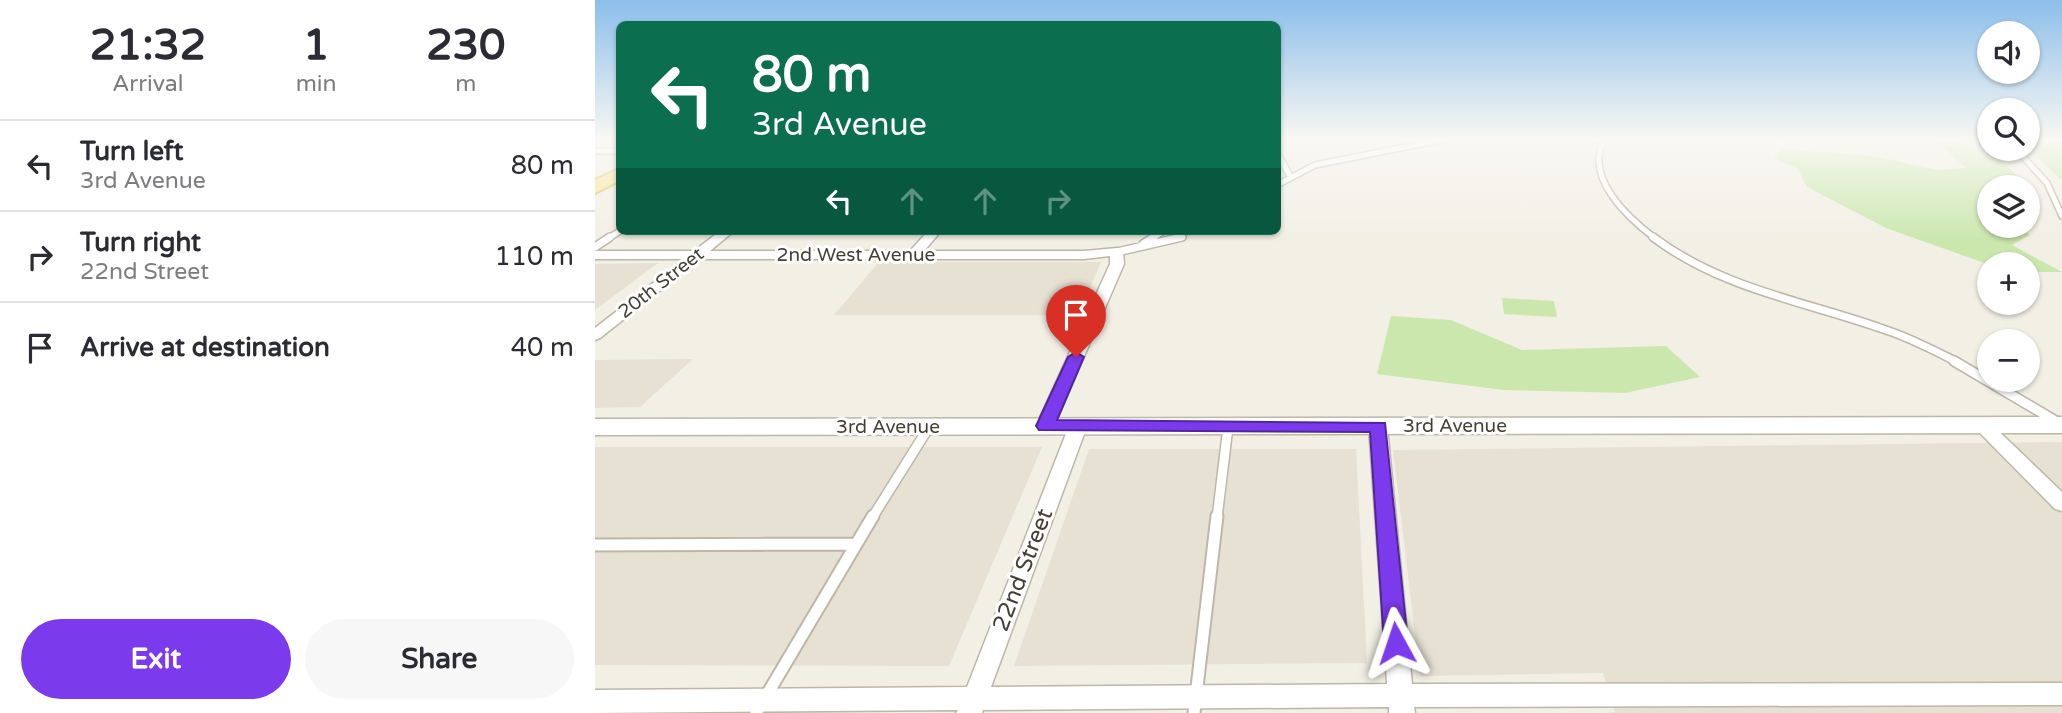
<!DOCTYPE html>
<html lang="en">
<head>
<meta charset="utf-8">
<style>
	body { margin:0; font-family:"Varela Round",sans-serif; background:#f7f7f7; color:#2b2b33; height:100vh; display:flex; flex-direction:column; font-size:26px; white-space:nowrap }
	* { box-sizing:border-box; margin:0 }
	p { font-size:23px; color:#7c7c81 }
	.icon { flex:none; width:38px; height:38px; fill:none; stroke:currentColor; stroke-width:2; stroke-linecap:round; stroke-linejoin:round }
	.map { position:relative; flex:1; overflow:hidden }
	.details { display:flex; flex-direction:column; background:#fff; width:595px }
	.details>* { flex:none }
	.hud { position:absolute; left:21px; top:21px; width:665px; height:214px; border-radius:10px; box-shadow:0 2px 5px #0004; background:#0b6e4f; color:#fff; overflow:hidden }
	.fabs { position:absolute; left:1382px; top:21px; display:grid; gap:14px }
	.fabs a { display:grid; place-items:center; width:63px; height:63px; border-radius:50%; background:#fff; box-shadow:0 2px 5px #0004; font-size:35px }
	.pin { position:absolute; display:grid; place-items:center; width:60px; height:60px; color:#fff; margin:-72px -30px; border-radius:50% 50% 50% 0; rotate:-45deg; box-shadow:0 0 7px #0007 }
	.pin .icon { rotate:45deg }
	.me { position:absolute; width:77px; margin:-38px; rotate:355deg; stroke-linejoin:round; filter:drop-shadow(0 0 5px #0008) }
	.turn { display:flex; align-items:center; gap:24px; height:147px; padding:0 21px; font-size:32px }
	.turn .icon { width:91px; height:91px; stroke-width:2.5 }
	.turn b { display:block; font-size:49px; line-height:60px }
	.lanes { display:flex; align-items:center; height:66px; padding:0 21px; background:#0003; justify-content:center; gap:35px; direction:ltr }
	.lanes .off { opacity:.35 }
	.eta { display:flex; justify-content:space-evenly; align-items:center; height:119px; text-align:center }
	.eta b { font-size:42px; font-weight:700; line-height:49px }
	.button { display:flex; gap:14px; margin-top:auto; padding:14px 21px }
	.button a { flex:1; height:80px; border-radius:42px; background:#7c3aed; color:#fff; font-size:28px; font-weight:700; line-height:80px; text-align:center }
	.button a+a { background:#f7f7f7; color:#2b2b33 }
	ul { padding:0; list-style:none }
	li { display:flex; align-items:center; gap:21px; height:91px; padding:0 21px; border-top:2px solid #e1e1e2 }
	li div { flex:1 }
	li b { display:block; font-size:26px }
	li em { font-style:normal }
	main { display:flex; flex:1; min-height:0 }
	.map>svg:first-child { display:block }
</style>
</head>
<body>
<main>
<section class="details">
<div class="eta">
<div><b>21:32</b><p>Arrival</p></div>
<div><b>1</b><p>min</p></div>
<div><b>230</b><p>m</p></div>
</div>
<ul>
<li><svg class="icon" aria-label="left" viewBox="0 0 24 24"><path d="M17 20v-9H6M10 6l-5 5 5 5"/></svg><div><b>Turn left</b><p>3rd Avenue</p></div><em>80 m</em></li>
<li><svg class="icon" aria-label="right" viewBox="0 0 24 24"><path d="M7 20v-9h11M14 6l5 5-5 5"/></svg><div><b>Turn right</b><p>22nd Street</p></div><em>110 m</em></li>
<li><svg class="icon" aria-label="arrive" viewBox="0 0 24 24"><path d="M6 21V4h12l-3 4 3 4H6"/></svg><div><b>Arrive at destination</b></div><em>40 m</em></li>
</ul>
<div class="button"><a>Exit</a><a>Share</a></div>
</section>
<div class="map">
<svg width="1467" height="713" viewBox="0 0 1467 713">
	<rect width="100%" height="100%" fill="#f2efe5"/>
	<!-- residential -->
	<path fill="#e6e1d3" d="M284,262H506L483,315H239Z
		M63,263L0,310V264Z
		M98,359L45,407L0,408V360Z
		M1467,442V713H1010L1020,712L1008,673L825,676L798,450Z
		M0,447H447L354,666L0,665Z
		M494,449H761L772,663L419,666Z"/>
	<!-- green -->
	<path fill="#cbe7ae" d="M1340,140C1374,140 1412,157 1430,187H1395V226H1424L1435,235L1417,245L1467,272H1433V264L1395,265L1291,228L1212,187L1203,169L1179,158L1187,149L1278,156L1343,170L1371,168Z
		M1433,140L1467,143V181L1433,148Z
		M907,298L959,301L962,317L909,314Z
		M796,316L856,320L927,350L1071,346L1105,377L1030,393L909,390L782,374Z"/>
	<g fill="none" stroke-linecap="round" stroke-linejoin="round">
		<!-- service-far3 casing -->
		<g stroke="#beb7a8" stroke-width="8">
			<path id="service-far3" d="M1009,140C989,178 1033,218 1061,239
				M1421,149L1452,183L1467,216
				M0,151H24
				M682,152L695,176
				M682,185L720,165L846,140
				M12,239L25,231
				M556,239L569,231
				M581,239L592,231"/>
		</g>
		<!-- service-far2 casing -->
		<g stroke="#beb7a8" stroke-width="10">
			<path id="service-far2" d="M1058,237C1127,289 1209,301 1288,329C1314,337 1338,350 1362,362
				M548,244L559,237
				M0,247L15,237
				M522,252L587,237"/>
		</g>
		<!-- service-far1 casing -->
		<g stroke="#beb7a8" stroke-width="12">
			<path id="service-far1" d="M1359,361L1464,423
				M277,518L334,427
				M622,518L633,427"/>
		</g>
		<!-- service casing -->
		<g stroke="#beb7a8" stroke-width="15">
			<path id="service" d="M0,545L260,544
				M161,713L278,516
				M599,713L622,516"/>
		</g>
		<!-- minor casing -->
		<g stroke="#beb7a8" stroke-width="3">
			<path id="minor" d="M125,231H139L115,251H315L333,231H346L329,251H489L522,248L528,252L529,264L459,426L456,430H444L441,426L515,264V256L489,259H105L5,338L0,340V328L89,259H0V251H99Z
				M1386,418L1392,420L1467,492V511L1460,509L1380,428L1377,424L1380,420Z
				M483,420L489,422L492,426L396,687L792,684L774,427L777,423H789L792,427L817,684L1467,683V705L819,707L820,713H794V707L388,710L387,713H361L363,710L0,713V690L372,687L474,426L477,422Z"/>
		</g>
		<!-- tertiary casing -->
		<g stroke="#beb7a8" stroke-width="3">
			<path id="tertiary" d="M1467,417V433L0,435V419Z"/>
		</g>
		<!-- primary casing -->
		<g stroke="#e2c264" stroke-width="4">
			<path id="primary" d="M24,169V181L0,193V180Z"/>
		</g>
		<!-- service-far3 -->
		<use href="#service-far3" stroke="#fff" stroke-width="5"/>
		<!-- service-far2 -->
		<use href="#service-far2" stroke="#fff" stroke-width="7"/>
		<!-- service-far1 -->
		<use href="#service-far1" stroke="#fff" stroke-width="9"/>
		<!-- service -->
		<use href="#service" stroke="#fff" stroke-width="11"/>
		<!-- minor -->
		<use href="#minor" fill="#fff" fill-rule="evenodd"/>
		<!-- tertiary -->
		<use href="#tertiary" fill="#fff" fill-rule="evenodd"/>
		<!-- primary -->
		<use href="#primary" fill="#fde494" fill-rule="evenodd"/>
	</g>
	<!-- sky -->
	<linearGradient id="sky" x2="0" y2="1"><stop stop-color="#8cbeeb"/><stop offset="0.58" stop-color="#f9f8f3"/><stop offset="1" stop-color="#f9f8f3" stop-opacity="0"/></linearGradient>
	<rect width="1467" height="240" fill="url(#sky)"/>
	<!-- route -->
	<path fill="#7c3aed" stroke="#51269a" stroke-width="2" d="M481,352L489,357L462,420L790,423L813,643L809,650L801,653L793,650L789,643L775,432L444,430L441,426L473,357Z"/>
	<g text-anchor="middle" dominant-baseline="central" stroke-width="6" stroke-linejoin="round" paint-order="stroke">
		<!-- street labels -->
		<g font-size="19" fill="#453f35" stroke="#fff">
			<text x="261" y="255">2nd West Avenue</text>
			<text transform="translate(66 283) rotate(-38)">20th Street</text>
			<text x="860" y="426">3rd Avenue</text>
			<text x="293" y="427">3rd Avenue</text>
		</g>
		<!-- near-street labels -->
		<g font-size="23" fill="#453f35" stroke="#fff">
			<text transform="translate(428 570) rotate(-69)">22nd Street</text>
		</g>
	</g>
</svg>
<div class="fabs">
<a><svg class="icon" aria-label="sound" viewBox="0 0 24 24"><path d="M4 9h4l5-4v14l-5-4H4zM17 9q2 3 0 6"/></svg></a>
<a><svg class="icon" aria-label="search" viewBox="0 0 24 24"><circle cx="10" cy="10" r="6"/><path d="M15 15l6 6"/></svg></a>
<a><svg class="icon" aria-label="layers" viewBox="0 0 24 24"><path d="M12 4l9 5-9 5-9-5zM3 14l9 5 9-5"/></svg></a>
<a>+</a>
<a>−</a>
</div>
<div class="pin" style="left:481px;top:357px;background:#d93025"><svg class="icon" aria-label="arrive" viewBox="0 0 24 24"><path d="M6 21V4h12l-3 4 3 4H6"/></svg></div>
<svg class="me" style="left:801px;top:643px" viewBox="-20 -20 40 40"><path d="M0-17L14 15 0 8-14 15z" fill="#7c3aed" stroke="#fff" stroke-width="4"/></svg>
<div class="hud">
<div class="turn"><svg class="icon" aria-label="left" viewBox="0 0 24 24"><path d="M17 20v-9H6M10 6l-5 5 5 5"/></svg><div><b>80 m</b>3rd Avenue</div></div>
<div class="lanes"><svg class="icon" aria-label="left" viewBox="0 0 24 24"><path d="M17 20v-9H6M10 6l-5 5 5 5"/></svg><svg class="icon off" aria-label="ahead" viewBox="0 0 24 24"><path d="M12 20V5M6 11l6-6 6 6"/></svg><svg class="icon off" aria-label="ahead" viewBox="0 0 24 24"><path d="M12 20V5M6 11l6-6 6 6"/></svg><svg class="icon off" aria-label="right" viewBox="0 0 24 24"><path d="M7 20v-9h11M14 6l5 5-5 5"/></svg></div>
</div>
</div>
</main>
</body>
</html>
